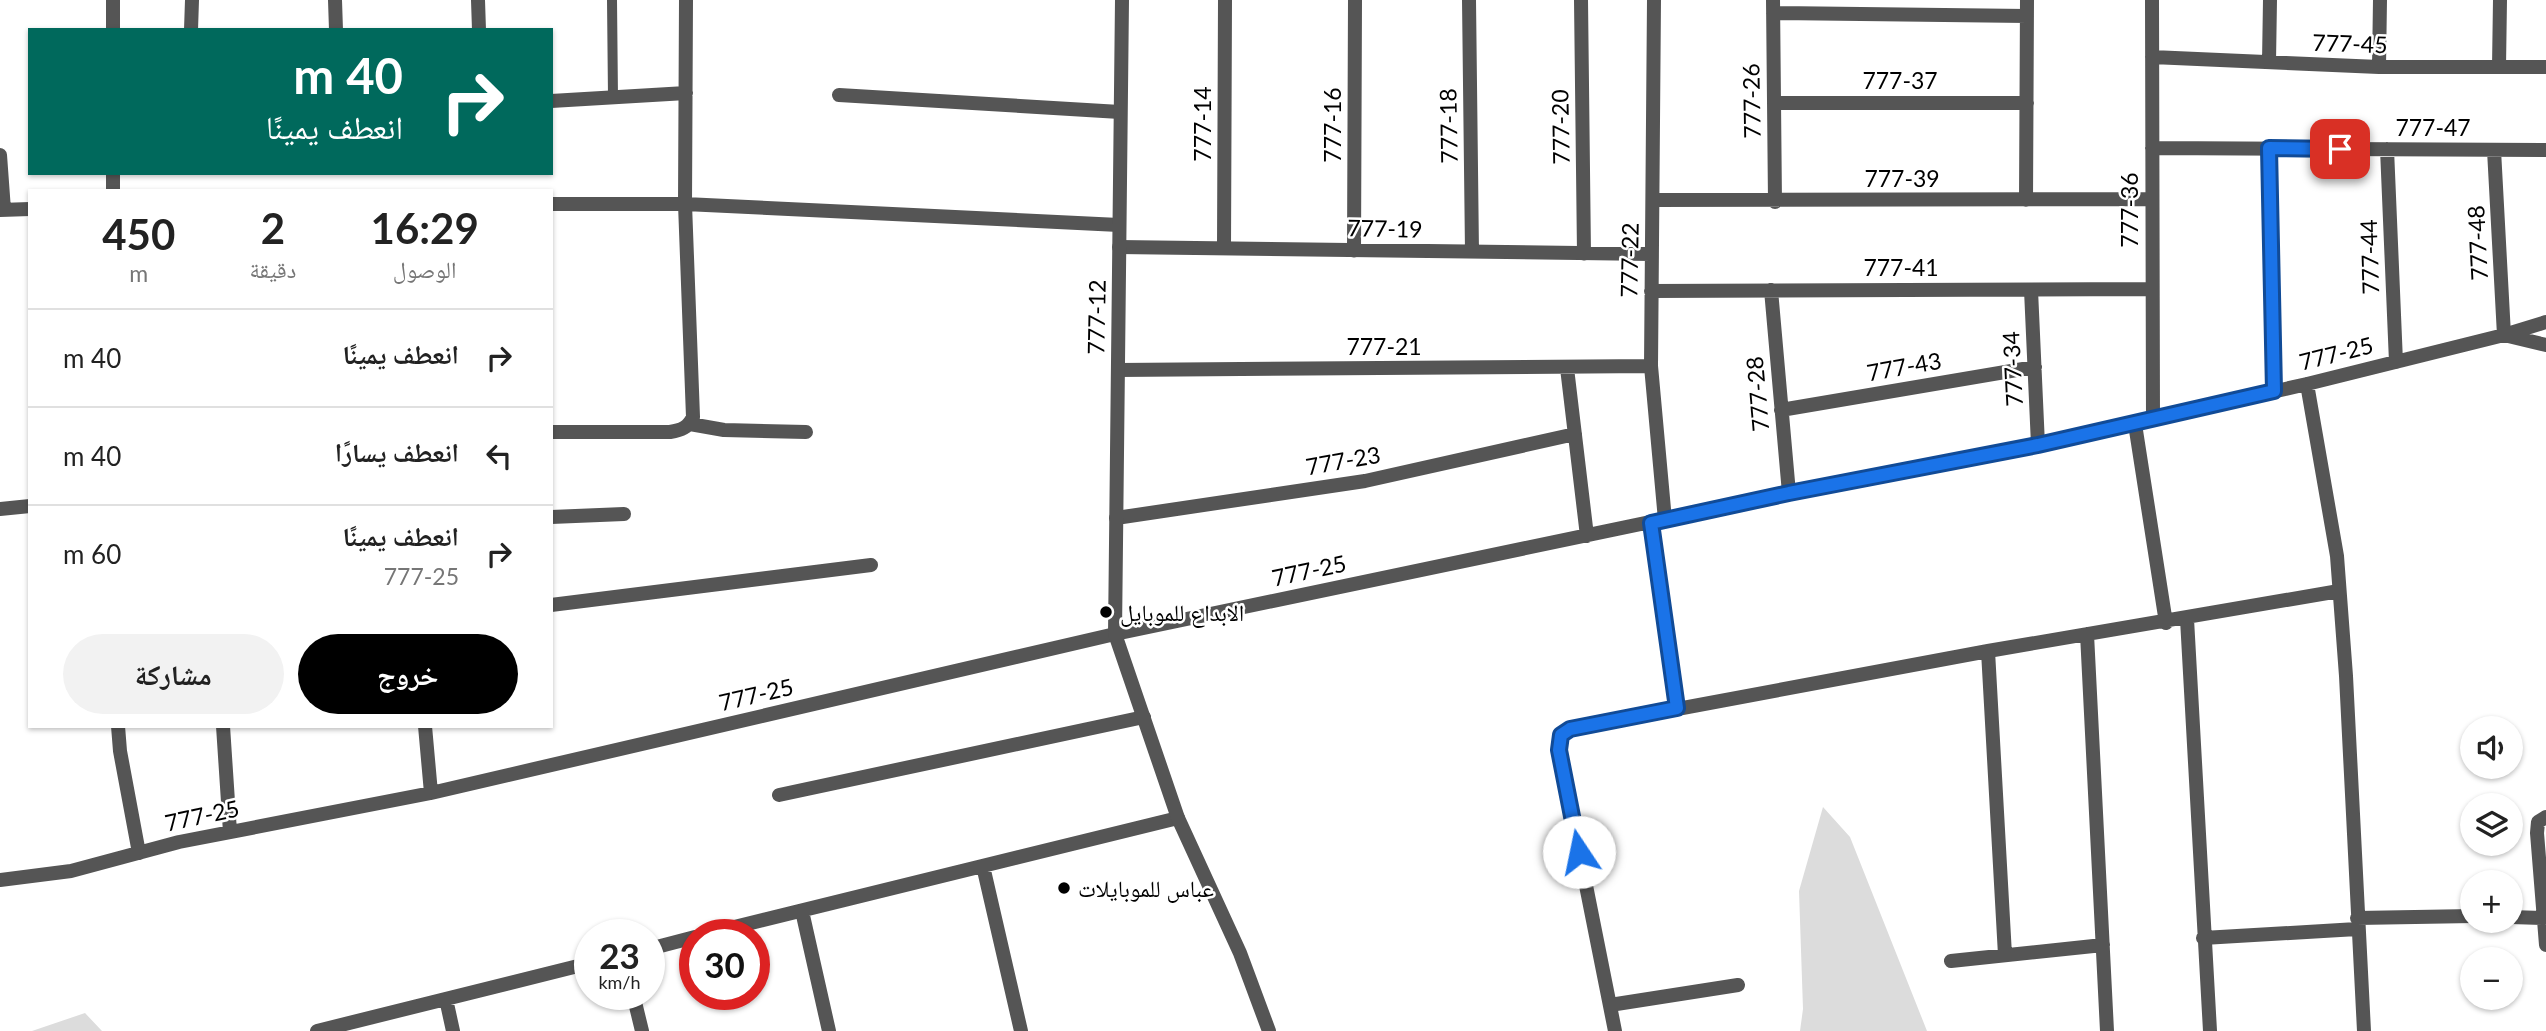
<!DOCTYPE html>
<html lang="ar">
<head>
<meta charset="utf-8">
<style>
	body { margin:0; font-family:Lato,"Noto Naskh Arabic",sans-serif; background:#f2f2f2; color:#222; direction:rtl; height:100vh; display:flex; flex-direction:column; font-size:26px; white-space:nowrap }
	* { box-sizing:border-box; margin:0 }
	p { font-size:23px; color:#767676 }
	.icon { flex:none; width:38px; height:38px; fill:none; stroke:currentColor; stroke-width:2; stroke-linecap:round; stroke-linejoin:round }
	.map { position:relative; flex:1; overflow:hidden; direction:ltr }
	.side { position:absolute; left:28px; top:189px; width:525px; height:539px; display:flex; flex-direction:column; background:#fff; border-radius:0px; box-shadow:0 2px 5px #0004; direction:rtl }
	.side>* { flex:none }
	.hud { position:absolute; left:28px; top:28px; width:525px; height:147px; border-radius:0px; box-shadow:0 2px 5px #0004; direction:rtl; background:#00695c; color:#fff; overflow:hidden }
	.fabs { position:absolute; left:2460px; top:716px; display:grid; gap:14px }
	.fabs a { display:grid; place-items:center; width:63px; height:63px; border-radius:50%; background:#fff; box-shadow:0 2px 5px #0004; font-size:35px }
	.speed { position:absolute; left:574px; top:919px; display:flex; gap:14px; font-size:35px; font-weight:700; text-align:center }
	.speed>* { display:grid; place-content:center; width:91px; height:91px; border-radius:50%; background:#fff; box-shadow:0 2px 5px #0004; line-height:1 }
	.speed small { font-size:18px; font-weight:400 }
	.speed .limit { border:10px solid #d22; background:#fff; color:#111 }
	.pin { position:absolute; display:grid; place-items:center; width:60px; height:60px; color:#fff; margin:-30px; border-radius:14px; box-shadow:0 4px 10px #0006 }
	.me { position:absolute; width:77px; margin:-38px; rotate:349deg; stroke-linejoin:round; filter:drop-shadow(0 0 5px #0008) }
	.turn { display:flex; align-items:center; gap:24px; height:147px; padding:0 35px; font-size:32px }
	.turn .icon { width:91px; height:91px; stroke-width:2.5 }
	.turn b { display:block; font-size:49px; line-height:60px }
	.eta { display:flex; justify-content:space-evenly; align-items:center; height:119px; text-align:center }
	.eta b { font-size:42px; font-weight:700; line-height:49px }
	.action { display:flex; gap:14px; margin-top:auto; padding:14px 35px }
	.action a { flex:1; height:80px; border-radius:42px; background:#000; color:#fff; font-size:28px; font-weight:700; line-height:80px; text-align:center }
	.action a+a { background:#f2f2f2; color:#222 }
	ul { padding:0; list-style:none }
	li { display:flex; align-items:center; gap:21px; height:98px; padding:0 35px; border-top:2px solid #e0e0e0 }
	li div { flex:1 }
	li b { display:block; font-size:26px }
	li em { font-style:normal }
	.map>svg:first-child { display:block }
</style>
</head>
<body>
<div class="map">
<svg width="2546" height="1031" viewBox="0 0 2546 1031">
	<rect width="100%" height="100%" fill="#fff"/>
	<!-- green -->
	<path fill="#dcdcdc" d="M1823,807L1850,837L1927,1031H1800L1803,1009L1799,891Z
		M85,1013L102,1031H32Z"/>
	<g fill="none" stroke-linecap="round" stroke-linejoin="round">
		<!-- service -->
		<path stroke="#555" stroke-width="10" d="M612,0L613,97"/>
		<!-- minor -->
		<path stroke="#555" stroke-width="14" d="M113,0V30
			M335,0L336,30
			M478,0L479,30
			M1469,0L1472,252
			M1581,0L1584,254
			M1654,0L1651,366L1665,520
			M1773,0L1775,202
			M2152,0L2153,420
			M1773,13L2027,16
			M191,30L192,0
			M2152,57L2379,67H2546
			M2269,62L2270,0
			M2379,67L2380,0
			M2499,67L2500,0
			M839,95L1120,112
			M551,101L686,93
			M1774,103H2027
			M2152,148L2546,150
			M2269,148L2274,391
			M2387,149L2396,362
			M2494,150L2504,335L2546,345
			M0,155L4,210
			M113,191V173
			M1653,200L2152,199
			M2026,200L2027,0
			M551,204H685L1119,225
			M0,210L30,209
			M1119,247L1651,254
			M1224,248L1225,0
			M1354,251L1355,0
			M1771,290L1789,493
			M2031,290L2038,445
			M1651,291L2152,289
			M1567,368L1587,536
			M1118,370L1651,366
			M2307,384L2337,556L2346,676L2364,1031
			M1781,410L2035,367
			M690,424L724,430L806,432
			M2135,424L2166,623
			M551,432H670C681,430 688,428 693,417L685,204L686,0
			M0,509L30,506
			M551,517L624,514
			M1116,518L1365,481L1575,434
			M1651,523L1677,708
			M551,605L871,565
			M2187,619L2210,1031
			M2087,634L2107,1031
			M1988,651L2005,955
			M118,726L120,751L139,853
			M223,726L230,832
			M425,726L431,793
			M779,795L1144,717
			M2546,817L2538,822L2537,833L2546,945
			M983,866L1021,1031
			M0,880L71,871L179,842L431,793L1115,634L1789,493L2038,445L2307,384L2504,335L2546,322
			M802,911L829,1031
			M2511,917L2544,918
			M2357,918L2473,916
			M706,934L1178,818
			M2203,938L2357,929
			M649,949L695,937
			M1951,961L2103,945
			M633,994L642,1031
			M446,999L453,1031
			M1610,1005L1738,985
			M317,1031L590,963
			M1615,1031L1559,750L1561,735L1570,729L1988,651L2339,591"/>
		<!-- tertiary -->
		<path stroke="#555" stroke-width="14" d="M1122,0L1115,634L1178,818L1240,953L1269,1031"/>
	</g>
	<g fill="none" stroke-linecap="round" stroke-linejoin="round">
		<!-- route casing -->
		<g stroke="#114b97" stroke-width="18">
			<path id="route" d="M1579,852L1559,750L1561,735L1570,729L1677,708L1651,523L1789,493L2038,445L2274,391L2269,148L2340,149"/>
		</g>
		<!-- route -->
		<use href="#route" stroke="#1a73e8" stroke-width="12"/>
	</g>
	<!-- markers -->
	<g fill="#000" stroke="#fff" stroke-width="2.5">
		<circle cx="1106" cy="612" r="7"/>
		<circle cx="1064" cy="888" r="7"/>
	</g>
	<g text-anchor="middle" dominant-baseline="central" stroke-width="5" stroke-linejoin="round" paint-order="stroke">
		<!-- street labels -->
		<g font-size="23" fill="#000" stroke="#fff">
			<text transform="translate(2350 43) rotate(2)">777-45</text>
			<text x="1900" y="80">777-37</text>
			<text transform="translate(1751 101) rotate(-91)">777-26</text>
			<text transform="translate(1202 124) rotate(-90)">777-14</text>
			<text transform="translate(1332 125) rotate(-90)">777-16</text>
			<text transform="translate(1448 126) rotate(-91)">777-18</text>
			<text transform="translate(1560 127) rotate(-91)">777-20</text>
			<text x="2433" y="127">777-47</text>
			<text x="1902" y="178">777-39</text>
			<text transform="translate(2129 210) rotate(-90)">777-36</text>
			<text transform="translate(1385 228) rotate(1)">777-19</text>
			<text transform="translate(2477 243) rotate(-93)">777-48</text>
			<text transform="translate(2369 257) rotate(-92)">777-44</text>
			<text transform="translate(1629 260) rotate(-89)">777-22</text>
			<text x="1901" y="267">777-41</text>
			<text transform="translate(1096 317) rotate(-89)">777-12</text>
			<text x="1384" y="346">777-21</text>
			<text transform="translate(2336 353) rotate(-14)">777-25</text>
			<text transform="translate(1904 366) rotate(-10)">777-43</text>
			<text transform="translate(2012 369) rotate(-93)">777-34</text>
			<text transform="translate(1757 394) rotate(-95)">777-28</text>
			<text transform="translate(1343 460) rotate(-10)">777-23</text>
			<text transform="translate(1309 570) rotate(-12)">777-25</text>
			<text transform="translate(756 694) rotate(-13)">777-25</text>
			<text transform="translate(202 815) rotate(-12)">777-25</text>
		</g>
		<!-- poi labels -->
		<g font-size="23" fill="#000" stroke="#fff" text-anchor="start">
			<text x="1120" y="612">الابداع للموبايل</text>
			<text x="1078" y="888">عباس للموبايلات</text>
		</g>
	</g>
</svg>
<div class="fabs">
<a><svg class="icon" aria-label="sound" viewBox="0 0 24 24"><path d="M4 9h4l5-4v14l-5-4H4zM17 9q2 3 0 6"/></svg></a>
<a><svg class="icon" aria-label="layers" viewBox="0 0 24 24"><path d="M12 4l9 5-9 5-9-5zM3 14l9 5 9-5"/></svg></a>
<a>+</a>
<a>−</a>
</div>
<div class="speed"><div>23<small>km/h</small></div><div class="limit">30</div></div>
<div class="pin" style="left:2340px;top:149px;background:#d93025"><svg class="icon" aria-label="arrive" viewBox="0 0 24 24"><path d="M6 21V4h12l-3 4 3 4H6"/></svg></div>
<svg class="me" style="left:1579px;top:852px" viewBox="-20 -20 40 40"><circle r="19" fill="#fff"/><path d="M0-13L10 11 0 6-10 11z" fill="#1a73e8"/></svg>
<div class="hud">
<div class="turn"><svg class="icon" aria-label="right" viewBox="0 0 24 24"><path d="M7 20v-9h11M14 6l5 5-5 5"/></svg><div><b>40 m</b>انعطف يمينًا</div></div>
</div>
<section class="side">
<div class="eta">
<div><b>16:29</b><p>الوصول</p></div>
<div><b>2</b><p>دقيقة</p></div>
<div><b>450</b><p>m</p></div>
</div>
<ul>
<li><svg class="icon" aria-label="right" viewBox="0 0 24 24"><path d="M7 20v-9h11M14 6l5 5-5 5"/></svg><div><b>انعطف يمينًا</b></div><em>40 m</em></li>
<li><svg class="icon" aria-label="left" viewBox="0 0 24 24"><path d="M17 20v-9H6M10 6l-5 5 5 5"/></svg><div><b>انعطف يسارًا</b></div><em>40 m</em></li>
<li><svg class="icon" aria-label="right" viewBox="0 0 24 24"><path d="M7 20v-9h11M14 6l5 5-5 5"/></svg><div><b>انعطف يمينًا</b><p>777-25</p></div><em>60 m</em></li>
</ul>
<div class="action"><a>خروج</a><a>مشاركة</a></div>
</section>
</div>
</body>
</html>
